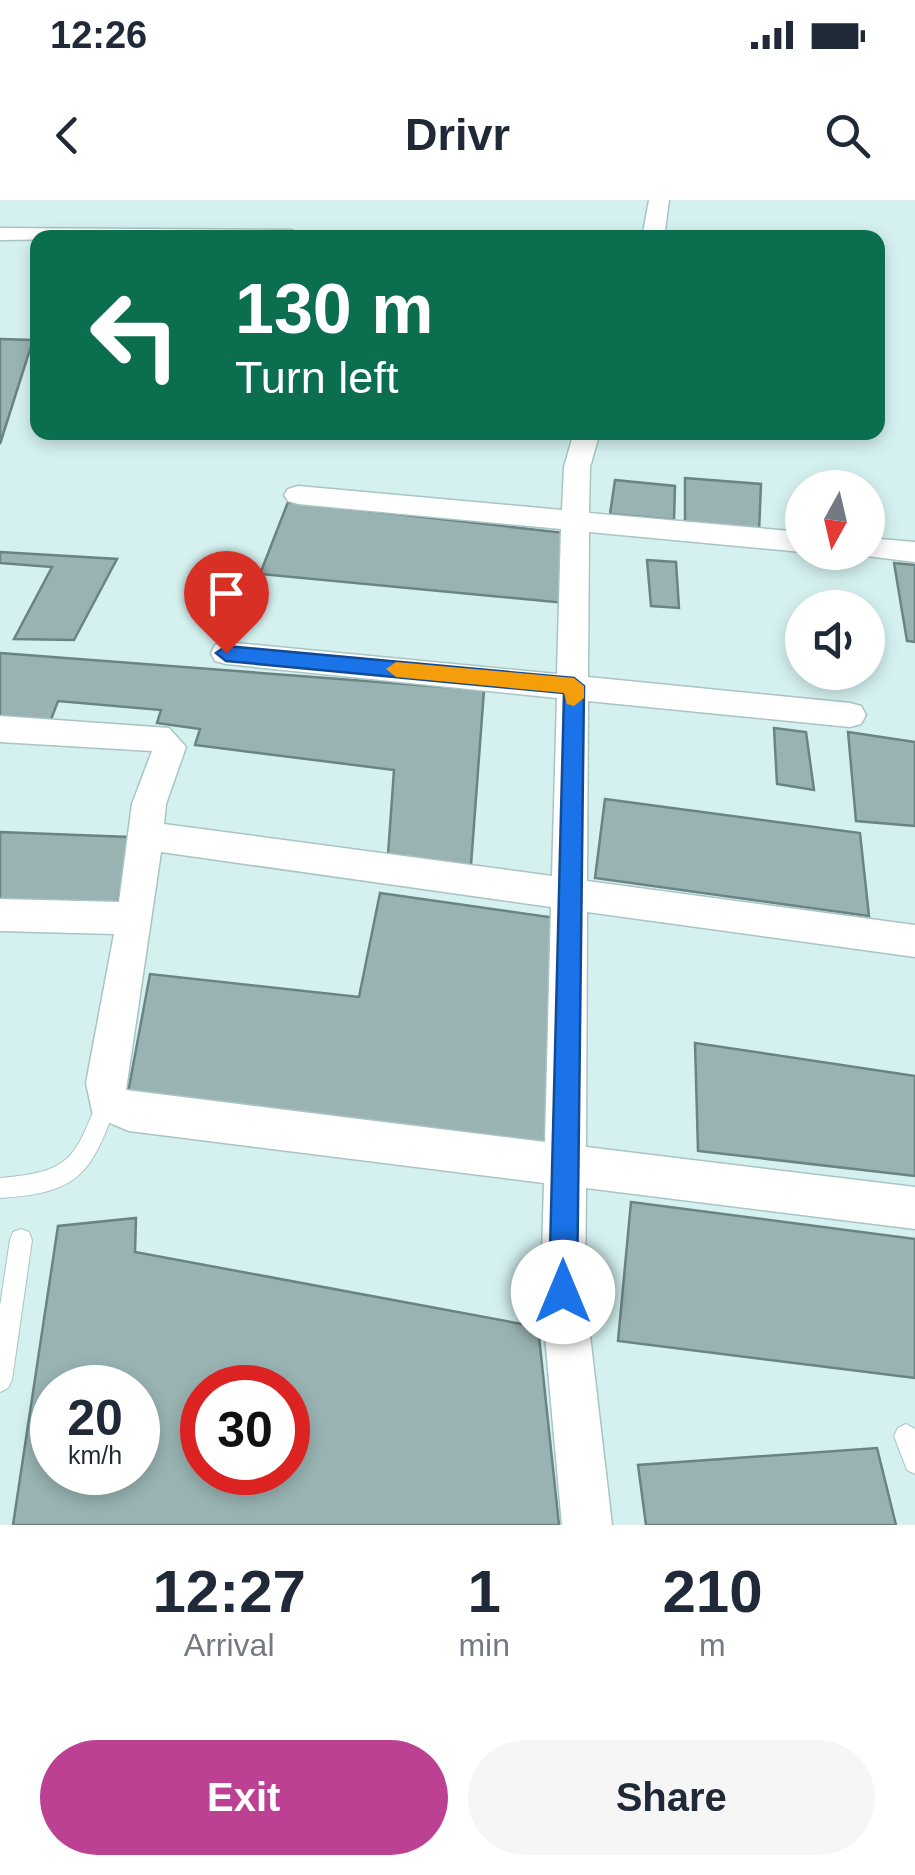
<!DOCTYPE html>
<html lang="en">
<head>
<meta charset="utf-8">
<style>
	body { margin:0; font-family:Arial,sans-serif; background:#f6f6f7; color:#1f2937; height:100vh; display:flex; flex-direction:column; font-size:38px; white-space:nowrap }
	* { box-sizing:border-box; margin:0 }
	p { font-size:32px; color:#747a83 }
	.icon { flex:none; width:55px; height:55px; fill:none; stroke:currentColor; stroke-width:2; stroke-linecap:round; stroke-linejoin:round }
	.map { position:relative; height:1325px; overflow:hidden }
	.details { display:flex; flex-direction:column; background:#fff; flex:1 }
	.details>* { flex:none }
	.hud { position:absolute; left:30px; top:30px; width:855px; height:210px; border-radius:20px; box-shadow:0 5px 15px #0003; background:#0b6e4f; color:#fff; overflow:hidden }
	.needle { width:65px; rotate:188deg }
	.buttons { position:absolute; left:785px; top:270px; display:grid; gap:20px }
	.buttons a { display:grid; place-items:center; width:100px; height:100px; border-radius:50%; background:#fff; box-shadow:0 5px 15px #0003; font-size:50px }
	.speed { position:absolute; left:30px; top:1165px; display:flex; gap:20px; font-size:50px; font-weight:700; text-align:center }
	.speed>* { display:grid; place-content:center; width:130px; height:130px; border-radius:50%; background:#fff; box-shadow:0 5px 15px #0003; line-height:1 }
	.speed small { font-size:25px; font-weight:400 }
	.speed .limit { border:15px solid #d22; background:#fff; color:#111 }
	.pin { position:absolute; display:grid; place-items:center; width:85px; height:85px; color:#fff; margin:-102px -42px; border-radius:50% 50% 50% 0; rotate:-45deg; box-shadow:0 0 10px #0007 }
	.pin .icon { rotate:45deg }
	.me { position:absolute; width:110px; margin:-55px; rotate:0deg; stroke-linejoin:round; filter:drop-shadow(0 0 8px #0008) }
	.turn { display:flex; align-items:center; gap:35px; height:210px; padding:0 40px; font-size:45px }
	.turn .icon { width:130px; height:130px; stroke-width:2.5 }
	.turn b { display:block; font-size:70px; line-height:85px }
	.eta { display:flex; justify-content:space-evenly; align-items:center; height:170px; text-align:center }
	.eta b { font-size:60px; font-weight:700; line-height:70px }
	.primary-button { display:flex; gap:20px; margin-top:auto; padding:20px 40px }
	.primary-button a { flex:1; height:115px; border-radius:60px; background:#bd4192; color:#fff; font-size:40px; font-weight:700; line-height:115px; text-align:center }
	.primary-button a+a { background:#f6f6f7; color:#1f2937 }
	.status { display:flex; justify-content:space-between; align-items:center; height:70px; padding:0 50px; background:#fff; direction:ltr }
	.status svg { height:28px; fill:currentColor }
	header { display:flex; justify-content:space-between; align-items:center; height:130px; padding:0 40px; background:#fff; font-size:45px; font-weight:700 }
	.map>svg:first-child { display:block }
</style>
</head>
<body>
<div class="status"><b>12:26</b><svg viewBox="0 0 49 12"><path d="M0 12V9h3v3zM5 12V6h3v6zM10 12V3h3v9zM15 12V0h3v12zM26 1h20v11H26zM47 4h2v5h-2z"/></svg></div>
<header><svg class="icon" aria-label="back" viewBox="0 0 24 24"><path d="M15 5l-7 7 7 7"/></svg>Drivr<svg class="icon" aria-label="search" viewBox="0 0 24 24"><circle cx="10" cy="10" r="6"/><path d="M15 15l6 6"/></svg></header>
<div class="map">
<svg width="915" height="1325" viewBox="0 0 915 1325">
	<rect width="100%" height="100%" fill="#d4f1f0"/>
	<!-- building -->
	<path fill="#98b3b2" stroke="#6a8483" stroke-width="2.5" fill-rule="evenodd" d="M0,139L33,140L0,244Z
		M685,278L761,284L759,332L685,326Z
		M615,280L675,286L674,320L610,314Z
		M288,302L565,333V403L260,374Z
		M0,352L117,359L74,440L14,439L52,367L0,363Z
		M647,360L676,362L679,408L651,406Z
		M894,363L915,365V442L907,441Z
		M0,453L484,490L471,665L388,655L394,570L195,545L200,529L157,523L161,510L58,501L49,525L0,522Z
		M774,528L806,532L814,590L777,584Z
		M848,532L915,542V626L856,621Z
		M605,599L860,633L869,716L595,678Z
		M0,632L129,637L118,704L0,701Z
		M380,693L556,718L546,945L127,898L150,774L359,797Z
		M695,843L915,876V976L698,951Z
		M631,1002L915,1039V1178L618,1141Z
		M136,1018L135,1052L538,1127L559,1325H13L58,1026ZM52,1188H138V1272H52ZM202,1188H288V1272H202Z
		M877,1248L896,1325H646L638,1265Z"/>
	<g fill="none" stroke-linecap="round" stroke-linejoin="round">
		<!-- lane casing -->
		<g stroke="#a8c4c3" stroke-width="2">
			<path id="lane" d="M107,892L114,895L117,902C91,974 80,993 0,998V978C73,972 74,958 100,895Z
				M21,1029L29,1032L32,1040L12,1180L8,1188L0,1192V1106L10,1040L13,1032Z
				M906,1224L915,1229V1274L907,1270L894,1236L898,1228Z"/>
		</g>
		<!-- street casing -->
		<g stroke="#a8c4c3" stroke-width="3">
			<path id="street" d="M649,0H669L664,38H642Z
				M0,28L292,30L303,36L0,40Z
				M574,232H600L590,267L589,313L802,332V352L589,332L588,477L850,503L861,506L866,515L861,524L850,527L588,501L587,681L915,725V757L587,712L586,947L915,987V1029L586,988L585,1092L612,1325H562L541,1092L544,983L129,931L93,916L86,883L114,734L0,731V699L119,702L132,604L152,551L0,542V516L169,528L186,547L166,604L164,624L552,676L557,498L226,464L215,461L211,453L215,445L226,442L557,474L561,329L298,304L288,301L284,295L288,289L298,286L562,310L564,267ZM161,652L551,707L545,942L126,890Z
				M868,338L915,342V362L858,355L868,352Z"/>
		</g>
		<!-- lane -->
		<use href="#lane" fill="#fff" fill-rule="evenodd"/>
		<!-- street -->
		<use href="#street" fill="#fff" fill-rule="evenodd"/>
	</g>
	<!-- route -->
	<path fill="#1a73e8" stroke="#114b97" stroke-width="2.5" d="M226,446L574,478L584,486L577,1092L573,1102L563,1106L553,1102L549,1092L564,493L226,461L216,453Z"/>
	<!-- slow -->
	<path fill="#f59e0b" d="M396,462L574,478L584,486V498L574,506L567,504L564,493L396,477L386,469Z"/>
</svg>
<div class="buttons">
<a><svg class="needle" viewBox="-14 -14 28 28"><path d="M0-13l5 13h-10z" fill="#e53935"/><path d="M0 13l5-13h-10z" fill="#747a83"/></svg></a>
<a><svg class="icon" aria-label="sound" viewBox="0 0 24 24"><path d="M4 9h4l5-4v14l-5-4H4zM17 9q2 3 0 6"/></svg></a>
</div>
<div class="speed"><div>20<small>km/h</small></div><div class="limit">30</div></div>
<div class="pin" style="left:226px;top:453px;background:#d93025"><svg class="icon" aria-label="arrive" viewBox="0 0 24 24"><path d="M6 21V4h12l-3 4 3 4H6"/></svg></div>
<svg class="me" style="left:563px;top:1092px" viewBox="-20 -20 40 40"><circle r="19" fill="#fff"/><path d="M0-13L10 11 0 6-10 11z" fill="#1a73e8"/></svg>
<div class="hud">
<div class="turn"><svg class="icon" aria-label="left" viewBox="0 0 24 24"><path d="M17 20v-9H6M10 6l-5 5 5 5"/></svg><div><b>130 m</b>Turn left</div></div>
</div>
</div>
<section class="details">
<div class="eta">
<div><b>12:27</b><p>Arrival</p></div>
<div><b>1</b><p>min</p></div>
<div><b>210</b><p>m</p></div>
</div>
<div class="primary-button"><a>Exit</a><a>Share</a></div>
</section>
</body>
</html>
